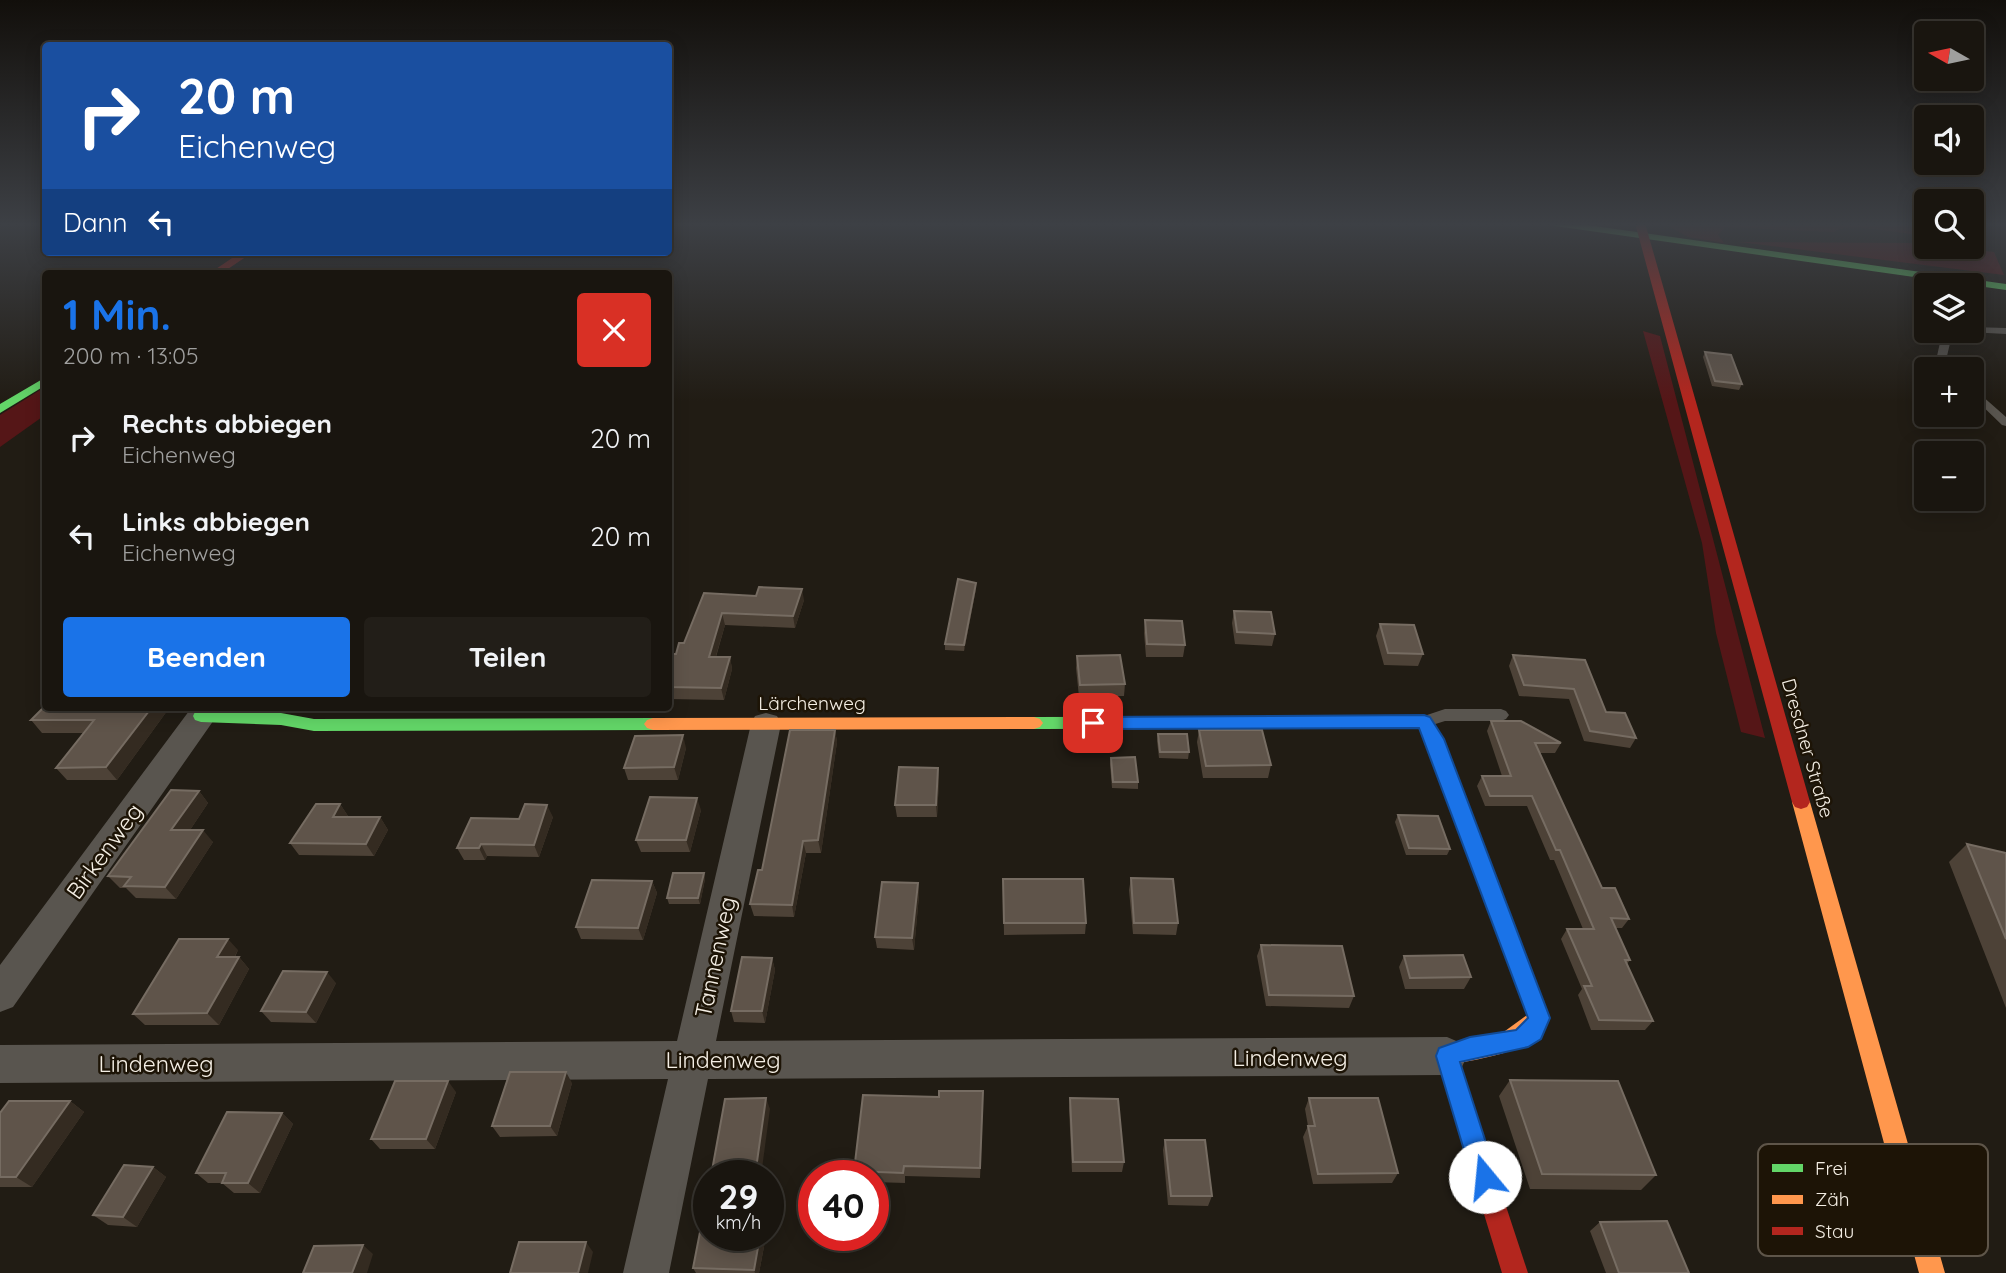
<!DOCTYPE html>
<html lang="de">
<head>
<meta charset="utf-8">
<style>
	body { margin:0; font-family:Quicksand,sans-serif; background:#221e18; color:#f1f3f6; height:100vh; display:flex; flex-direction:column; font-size:26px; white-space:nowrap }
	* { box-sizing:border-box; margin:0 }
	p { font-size:23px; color:#9f9f9e }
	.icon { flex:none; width:38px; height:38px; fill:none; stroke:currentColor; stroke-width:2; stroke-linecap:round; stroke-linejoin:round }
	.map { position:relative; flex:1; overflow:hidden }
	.panel { position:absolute; left:42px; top:270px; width:630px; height:441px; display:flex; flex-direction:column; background:#19150f; border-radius:7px; box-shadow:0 4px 18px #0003,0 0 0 2px #37342f }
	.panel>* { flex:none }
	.top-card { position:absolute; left:42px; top:42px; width:630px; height:214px; border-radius:7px; box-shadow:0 4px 18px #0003,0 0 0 2px #37342f; background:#1a4fa0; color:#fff; overflow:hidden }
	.needle { width:46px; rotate:279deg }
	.tools { position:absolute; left:1914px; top:21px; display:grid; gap:14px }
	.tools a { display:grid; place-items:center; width:70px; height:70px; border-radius:7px; background:#19150f; box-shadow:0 4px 18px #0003,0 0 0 2px #37342f; font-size:35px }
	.speed { position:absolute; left:693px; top:1160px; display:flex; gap:14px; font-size:35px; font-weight:700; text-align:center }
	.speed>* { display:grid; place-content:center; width:91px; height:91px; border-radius:50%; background:#19150f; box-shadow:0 4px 18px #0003,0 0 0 2px #37342f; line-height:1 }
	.speed small { font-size:18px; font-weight:400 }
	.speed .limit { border:10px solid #d22; background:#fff; color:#111 }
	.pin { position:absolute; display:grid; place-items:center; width:60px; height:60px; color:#fff; margin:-30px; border-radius:14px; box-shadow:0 4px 10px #0006 }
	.me { position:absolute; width:77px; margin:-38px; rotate:343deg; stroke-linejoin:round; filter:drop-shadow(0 0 5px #0008) }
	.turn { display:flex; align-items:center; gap:24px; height:147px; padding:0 21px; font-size:32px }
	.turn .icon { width:91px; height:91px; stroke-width:2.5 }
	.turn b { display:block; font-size:49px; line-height:60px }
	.then { display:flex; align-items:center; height:66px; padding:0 21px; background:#0003; gap:14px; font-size:26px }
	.round { display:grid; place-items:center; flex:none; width:74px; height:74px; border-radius:7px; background:#221e18 }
	.head { display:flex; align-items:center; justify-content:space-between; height:119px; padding:0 21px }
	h1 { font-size:42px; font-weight:700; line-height:52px; color:#1a73e8 }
	.cta { display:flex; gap:14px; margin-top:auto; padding:14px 21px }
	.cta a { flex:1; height:80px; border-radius:7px; background:#1a73e8; color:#fff; font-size:28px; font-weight:700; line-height:80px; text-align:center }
	.cta a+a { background:#221e18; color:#f1f3f6 }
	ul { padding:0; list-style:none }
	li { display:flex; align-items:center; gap:21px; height:98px; padding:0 21px }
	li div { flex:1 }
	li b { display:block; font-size:26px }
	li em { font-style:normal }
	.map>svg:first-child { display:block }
</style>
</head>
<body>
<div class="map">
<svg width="2006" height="1273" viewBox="0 0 2006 1273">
	<rect width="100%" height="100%" fill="#211c14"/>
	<!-- green -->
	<path fill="#551617" d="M1663,223H1927V236C1907,235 1847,221 1834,232L1725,227L1718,235L1724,243L1688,237Z
		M1739,242L1909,243L1994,252L2004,275Z
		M1643,331L1660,336L1765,738L1741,732L1716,633L1702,543Z
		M45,387V415L0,447V415Z"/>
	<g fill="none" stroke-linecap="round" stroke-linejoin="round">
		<!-- lane -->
		<path fill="#59554f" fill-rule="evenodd" d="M1972,327L2006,328V334L1969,332L1972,331Z
			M1951,331H1963L1951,339L1947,356L1956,369H1946L1937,356L1941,338Z
			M1972,387L2006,417V426L2002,425L1972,396Z
			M1445,709H1501L1506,711L1509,715L1506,719L1501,721H1445L1426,727L1421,725L1418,721L1421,717Z"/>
		<!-- street -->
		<path fill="#59554f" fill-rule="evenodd" d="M192,707H223L13,1007L0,1012V965Z
			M766,713L777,716L781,724L716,1041L1447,1037L1461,1043L1467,1056L1461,1069L1447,1075L708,1079L669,1273H623L668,1079L0,1083V1045L677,1041L751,724L755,716Z"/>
		<!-- fast -->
		<path fill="#63d668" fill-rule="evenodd" d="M1550,223H1573L2006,284V290L1555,226Z
			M46,377V385L0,413V404Z
			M201,710L281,713L314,719L653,718L659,720L662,724L659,728L653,730L314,731L281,725L201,722L195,720L193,716L195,712Z
			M1424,716L1430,718L1444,739L1456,770L1453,775L1447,777L1441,775L1419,728L1034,729L1028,727L1025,723L1028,719L1034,717Z"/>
		<!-- slow -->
		<path fill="#ff974d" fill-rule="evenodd" d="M1034,717L1040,719L1043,723L1040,727L1034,729L653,730L647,728L644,724L647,720L653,718Z
			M1447,763L1453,765L1456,770L1550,1018C1535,1051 1492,1056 1460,1063L1500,1188L1497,1197L1488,1200L1479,1197L1476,1188L1436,1056L1439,1048L1505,1031L1527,1015L1438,770L1441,765Z
			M1801,795L1807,797L1810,802L1945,1273H1919L1792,802L1795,797Z"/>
		<!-- jam -->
		<path fill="#b3261e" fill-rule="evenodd" d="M1635,223H1645L1810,802L1807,807L1801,809L1795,807L1792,802Z
			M241,252H253L222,273H210Z
			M1488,1176L1497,1179L1500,1188L1528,1273H1502L1476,1188L1479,1179Z"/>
	</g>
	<!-- wall -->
	<path fill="#4d4237" d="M1705,352L1742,384L1739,390L1712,386L1703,357Z
		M976,589L964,651L945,650V644Z
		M704,593L804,600L795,628L725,625L716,657H730L732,669L724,700L668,699V654H676L684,643Z
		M1234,611L1275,634L1272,646L1235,644L1232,623Z
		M1145,620L1185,645L1183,657H1146L1144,633Z
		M1380,624L1423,654L1418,666L1384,665L1376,636Z
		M1513,655L1585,660L1606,712L1636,738L1630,748L1584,741L1569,699L1519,696L1509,666Z
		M1077,656L1125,684L1124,696L1079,697L1076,668Z
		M46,707H183L180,711H167L117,780H67L56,768L84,733H42L31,720Z
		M1491,721L1561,743L1555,753H1540L1602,888L1629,919L1622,928H1615L1630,960L1627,964L1653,1021L1645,1030H1591L1578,995L1582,989L1561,939L1567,929H1583L1554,860H1550L1527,806H1485L1477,786L1482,776H1502L1487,731Z
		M835,730L837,742L821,853H806L794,917L754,916L750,904L762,870Z
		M1199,730L1271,765L1268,778H1203L1197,742Z
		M1158,734L1189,752L1188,759L1159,758L1157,741Z
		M686,748L678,780H628L624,768Z
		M1111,758L1138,782V789L1112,788L1110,764Z
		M938,768L939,780L937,817H897L895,805Z
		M199,791L208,803L190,830L213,842L176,899L136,898L126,888H120L108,876Z
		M340,804L348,816V817H380L388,830L374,856L299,855L290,843Z
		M701,810L690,852H641L636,840Z
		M1398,815L1450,849L1447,855H1406L1395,822Z
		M553,817L539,857L487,856L485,860H464L457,848L519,819Z
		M1967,844L2006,853V1008L1949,862Z
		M704,873L705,879L700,904H669L667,898Z
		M1131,878L1178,923L1176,935L1133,934L1129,890Z
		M1003,879L1086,923L1085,934L1004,935Z
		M652,881L657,893L643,940L581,939L576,927Z
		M918,883L919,895L914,950L877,948L875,937Z
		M1261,945L1354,996L1349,1008L1266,1006L1257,956Z
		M238,950L235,957H239L249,969L219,1025H145L133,1014Z
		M1404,956L1471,977L1464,989H1405L1399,967Z
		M772,958L775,970L765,1023L734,1022L731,1011Z
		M336,983L316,1023L271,1022L261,1011Z
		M1510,1080L1656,1175L1641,1190L1530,1189L1499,1096Z
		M572,1083L557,1136L500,1137L492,1126Z
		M456,1092L435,1149H380L371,1139Z
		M939,1097L983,1102L980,1178L905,1176V1183L873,1182V1176H855L854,1171Z
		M1070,1098L1124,1162L1122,1172H1072L1069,1108Z
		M1309,1098L1398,1173L1392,1183L1313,1184L1303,1137L1308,1126L1305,1109Z
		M70,1101L84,1112L32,1187H0V1113Z
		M282,1113L293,1124L260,1193H234L222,1183H208L196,1173Z
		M1165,1140L1212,1196L1208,1206L1168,1205L1163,1150Z
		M153,1167L166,1177L137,1227L108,1225L93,1215Z
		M1600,1222L1689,1273H1606L1590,1231Z
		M709,1236H766L759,1273H696L693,1268Z"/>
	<!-- shaded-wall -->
	<path fill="#342b21" d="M976,583V589L964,651V645Z
		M802,589L804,600L795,628L793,616Z
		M722,613L725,625L712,669L709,657Z
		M730,657L732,669L724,700L721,688Z
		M152,707H164L167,711L117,780L106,767Z
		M835,730L837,742L821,853L818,840Z
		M683,735L686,748L678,780L674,767Z
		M938,768L939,780L937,817L936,805Z
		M199,791L208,803L182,842L171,830Z
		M697,798L701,810L690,852L686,840Z
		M340,804L348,816L341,829L333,817Z
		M547,805L553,817L539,857L534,845Z
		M380,817L388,830L374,856L366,844Z
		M203,830L213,842L176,899L165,887Z
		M803,841L806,853L794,917L792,905Z
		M481,844L487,856L485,860L479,848Z
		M704,873L705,879L700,904L698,898Z
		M652,881L657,893L643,940L638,928Z
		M918,883L919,895L914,950L912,938Z
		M228,939L238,950L228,969L217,957Z
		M239,957L249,969L219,1025L207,1013Z
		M772,958L775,970L765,1023L762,1011Z
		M327,972L336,983L316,1023L306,1012Z
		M566,1072L572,1083L557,1136L550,1126Z
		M448,1081L456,1092L435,1149L426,1139Z
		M983,1091V1102L980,1178V1168Z
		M766,1098L770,1109L761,1176H755Z
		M70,1101L84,1112L32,1187L16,1177Z
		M282,1113L293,1124L260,1193L248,1183Z
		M153,1167L166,1177L137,1227L123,1217Z
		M760,1236H766L759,1273H755L754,1270Z
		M586,1242L593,1252L588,1273H578Z
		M363,1245L373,1254L367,1273H352Z"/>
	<!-- building -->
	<path fill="#5f544a" stroke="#766c62" stroke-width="2" d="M1705,352L1731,355L1742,384L1715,381Z
		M958,579L976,583L964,645L945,644Z
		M759,587L802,589L793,616L722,613L709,657H730L721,688L668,687V654H676L679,643H684L704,593L756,596Z
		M1234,611L1271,612L1275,634L1237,632Z
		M1145,620L1182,621L1185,645L1147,644Z
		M1380,624L1414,625L1423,654L1388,653Z
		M1120,655L1125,684L1080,685L1077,656Z
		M1513,655L1585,660L1606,712L1625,713L1636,738L1590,731L1574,689L1524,685Z
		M46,705V707H152L106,767L56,768L94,720H31Z
		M1491,721H1521L1561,743H1535L1602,888H1615L1629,919L1611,918L1630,960H1625L1653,1021L1599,1020L1584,986H1592L1567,929H1594L1560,850H1556L1532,796H1490L1482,776H1511Z
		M790,730H835L818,840L803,841L792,905L750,904L758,870H762Z
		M1199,730H1262L1271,765L1206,766Z
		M1158,734H1187L1189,752H1160Z
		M683,735L674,767L624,768L635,736Z
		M1135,757L1138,782H1113L1111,758Z
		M899,767L938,768L936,805H895Z
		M171,790L199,791L171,830H203L165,887L124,886L131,877L108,876Z
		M650,797L697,798L686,840H636Z
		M316,804H340L333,817H380L366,844L290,843Z
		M525,804L547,805L534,845L481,844L479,848H457L471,818L519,819Z
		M1398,815L1438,816L1450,849L1409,848Z
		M1967,844L2006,853V939Z
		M673,873H704L698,898H667Z
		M1131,878L1173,879L1178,923H1134Z
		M1003,879H1083L1086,923H1004Z
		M592,880L652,881L638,928L576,927Z
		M882,882L918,883L912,938L875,937Z
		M179,939H228L217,957H239L207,1013L133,1014Z
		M1261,945L1342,946L1354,996L1269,995Z
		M1463,955L1471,977L1410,978L1404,956Z
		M742,957L772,958L762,1011H731Z
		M283,971L327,972L306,1012L261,1011Z
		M510,1072H566L550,1126H492Z
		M1510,1080L1618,1081L1656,1175L1542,1174Z
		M395,1081H448L426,1139H371Z
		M939,1091H983L980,1168L904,1166L903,1173L854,1171L863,1095L939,1097Z
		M766,1098L755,1176H711L725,1099Z
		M1070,1098L1118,1099L1124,1162H1073Z
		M1309,1098H1378L1398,1173L1318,1174L1308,1126H1315Z
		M9,1101H70L16,1177H0V1113Z
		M227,1112L282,1113L248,1183H222L226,1173H196Z
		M1165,1140H1205L1212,1196H1171Z
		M124,1165L153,1167L123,1217L93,1215Z
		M709,1186V1236H760L754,1270L693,1268Z
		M1667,1221L1689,1273H1619L1600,1222Z
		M519,1242H586L578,1273H510Z
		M363,1245L352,1273H303L314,1246Z"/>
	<!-- sky -->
	<linearGradient id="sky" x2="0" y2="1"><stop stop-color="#120f0b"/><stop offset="0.56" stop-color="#3d4045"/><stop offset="1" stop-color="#3d4045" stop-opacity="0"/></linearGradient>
	<rect width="2006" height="401" fill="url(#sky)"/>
	<!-- route -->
	<path fill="#1a73e8" stroke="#114b97" stroke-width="2" d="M1424,715L1430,717L1444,739L1550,1018L1541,1039L1528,1047L1460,1062L1497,1177L1493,1185L1485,1189L1476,1185L1472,1177L1436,1056L1439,1048L1470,1037L1516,1030L1528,1018L1419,728L1093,729L1085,723L1093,717Z"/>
	<g text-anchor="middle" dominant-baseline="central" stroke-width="5" stroke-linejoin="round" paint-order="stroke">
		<!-- street labels -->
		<g font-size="19" fill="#f4eee4" stroke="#1d1406">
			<text x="812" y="703">Lärchenweg</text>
			<text transform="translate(1808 748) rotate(74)">Dresdner Straße</text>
		</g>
		<!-- near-street labels -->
		<g font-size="23" fill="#f4eee4" stroke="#1d1406">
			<text transform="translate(104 851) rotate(-54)">Birkenweg</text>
			<text transform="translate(715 957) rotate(-78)">Tannenweg</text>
			<text x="1290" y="1057">Lindenweg</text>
			<text x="723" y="1059">Lindenweg</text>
			<text x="156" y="1063">Lindenweg</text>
		</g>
	</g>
	<!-- legend -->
	<rect x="1758" y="1144" width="230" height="112" rx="10" fill="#1d1406" stroke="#5e5549" stroke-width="2"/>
	<rect x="1772" y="1164" width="31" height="8" fill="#63d668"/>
	<rect x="1772" y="1195" width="31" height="9" fill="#ff974d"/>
	<rect x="1772" y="1227" width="31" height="8" fill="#b3261e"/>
	<g font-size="19" fill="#f4eee4">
		<text x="1815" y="1175">Frei</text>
		<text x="1815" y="1206">Zäh</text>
		<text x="1815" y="1238">Stau</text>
	</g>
</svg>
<div class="tools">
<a><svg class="needle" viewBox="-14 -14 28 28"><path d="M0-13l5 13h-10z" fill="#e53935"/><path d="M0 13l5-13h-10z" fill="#9f9f9e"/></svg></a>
<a><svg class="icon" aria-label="sound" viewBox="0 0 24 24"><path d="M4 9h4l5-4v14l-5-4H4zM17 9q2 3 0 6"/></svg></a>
<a><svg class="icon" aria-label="search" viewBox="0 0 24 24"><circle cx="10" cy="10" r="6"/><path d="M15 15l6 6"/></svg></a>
<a><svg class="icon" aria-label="layers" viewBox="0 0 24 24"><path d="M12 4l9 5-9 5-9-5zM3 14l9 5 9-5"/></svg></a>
<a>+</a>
<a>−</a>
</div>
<div class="speed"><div>29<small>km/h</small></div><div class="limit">40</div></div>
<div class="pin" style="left:1093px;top:723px;background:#d93025"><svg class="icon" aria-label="arrive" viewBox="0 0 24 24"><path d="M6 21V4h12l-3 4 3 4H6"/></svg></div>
<svg class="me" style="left:1485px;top:1177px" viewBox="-20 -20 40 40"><circle r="19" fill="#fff"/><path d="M0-13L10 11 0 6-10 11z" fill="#1a73e8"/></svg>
<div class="top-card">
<div class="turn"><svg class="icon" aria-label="right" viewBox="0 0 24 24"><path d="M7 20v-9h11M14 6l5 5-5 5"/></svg><div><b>20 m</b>Eichenweg</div></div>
<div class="then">Dann<svg class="icon" aria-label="left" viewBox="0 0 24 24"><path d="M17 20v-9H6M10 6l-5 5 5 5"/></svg></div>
</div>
<section class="panel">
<div class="head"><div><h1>1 Min.</h1><p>200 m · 13:05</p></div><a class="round" style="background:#d93025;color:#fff"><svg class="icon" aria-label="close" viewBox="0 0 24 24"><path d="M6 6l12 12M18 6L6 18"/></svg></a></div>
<ul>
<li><svg class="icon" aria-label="right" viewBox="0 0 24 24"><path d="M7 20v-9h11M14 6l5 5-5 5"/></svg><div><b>Rechts abbiegen</b><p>Eichenweg</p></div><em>20 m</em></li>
<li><svg class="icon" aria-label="left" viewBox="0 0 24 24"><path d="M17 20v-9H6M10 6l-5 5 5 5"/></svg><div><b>Links abbiegen</b><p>Eichenweg</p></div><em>20 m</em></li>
</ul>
<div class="cta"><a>Beenden</a><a>Teilen</a></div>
</section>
</div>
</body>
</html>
